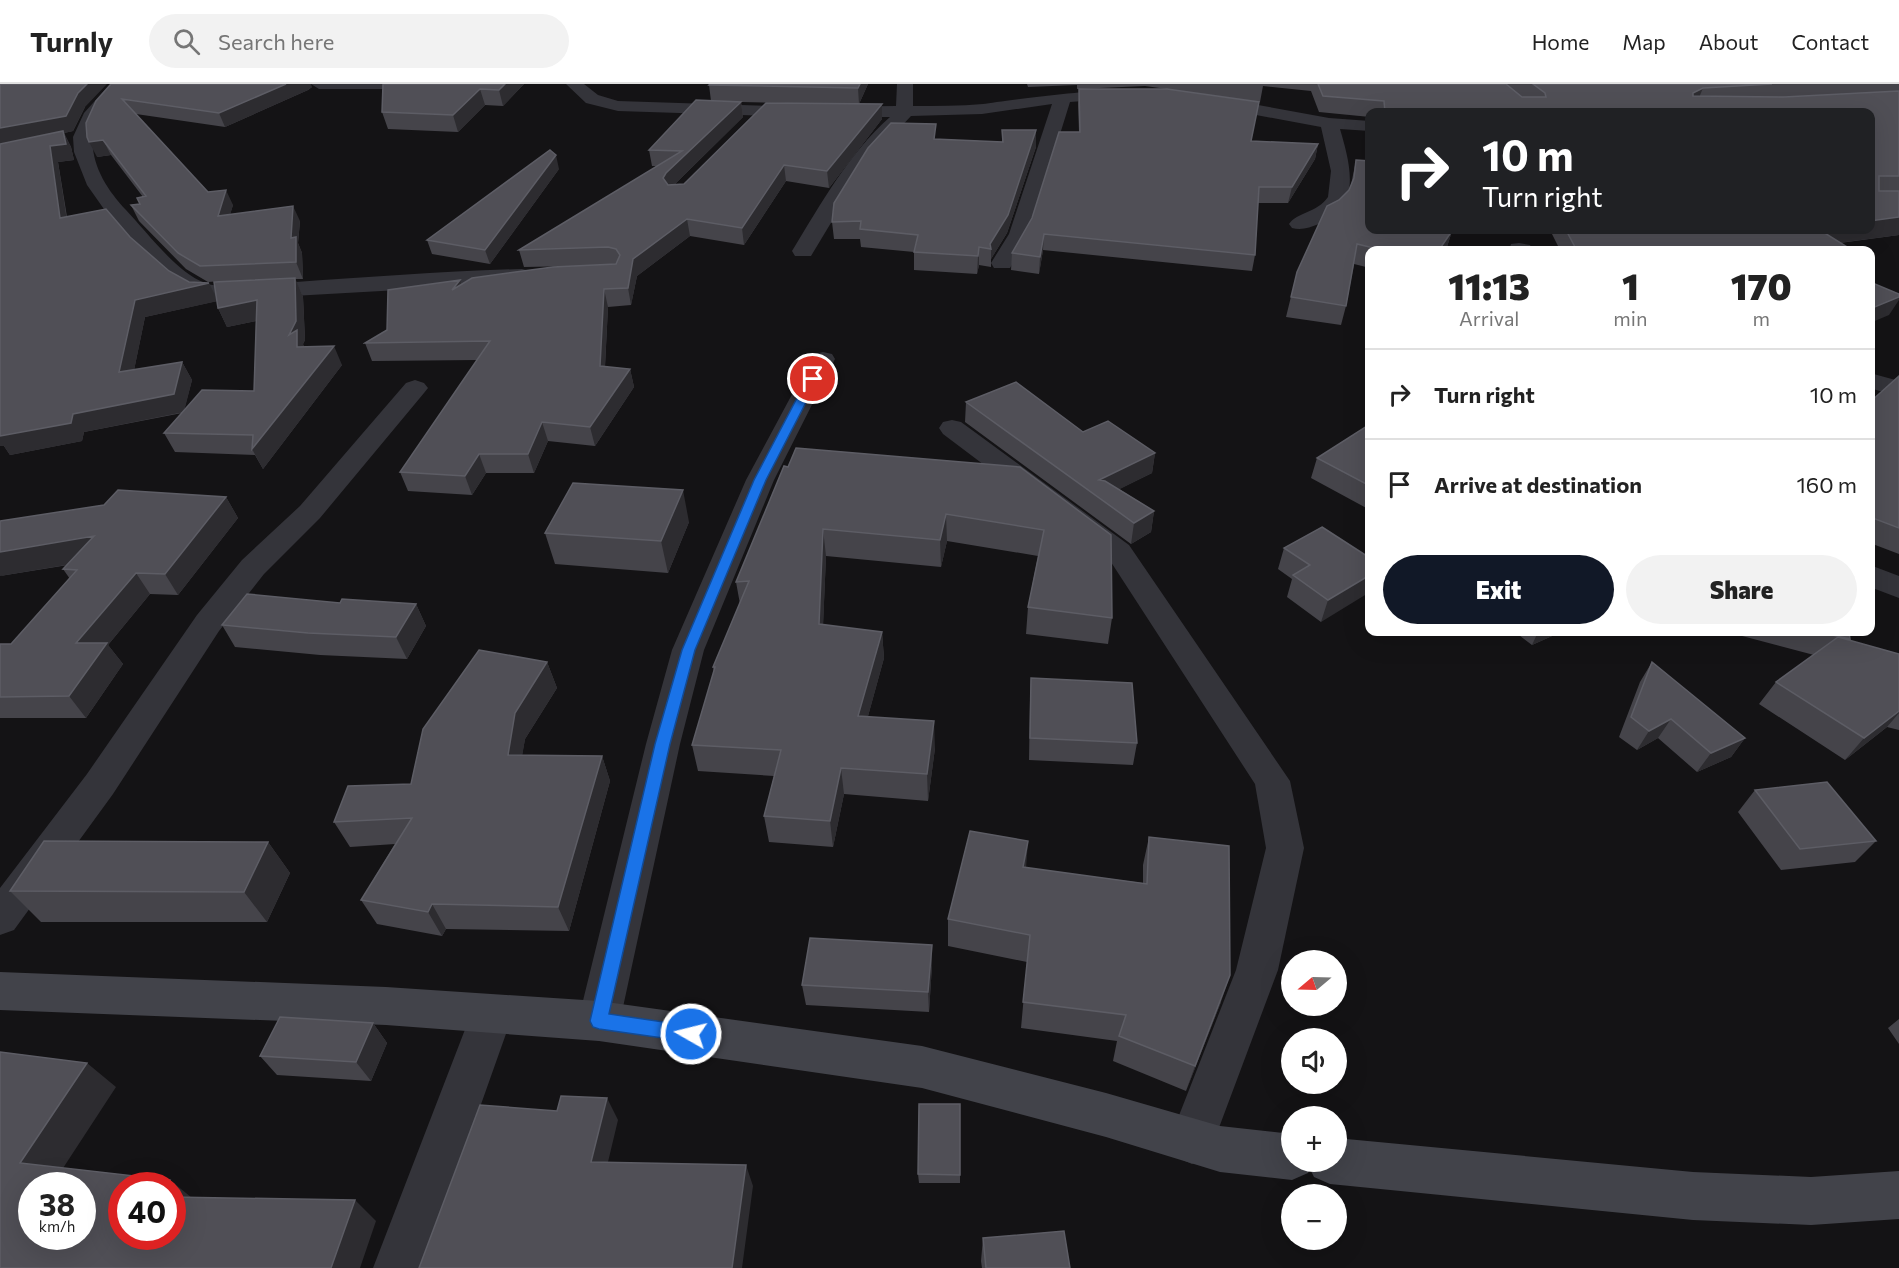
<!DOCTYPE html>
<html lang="en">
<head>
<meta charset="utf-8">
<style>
	body { margin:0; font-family:Commissioner,sans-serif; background:#f2f2f2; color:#222; height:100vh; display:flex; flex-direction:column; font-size:22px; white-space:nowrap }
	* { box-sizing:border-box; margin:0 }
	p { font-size:20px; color:#767676 }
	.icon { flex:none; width:33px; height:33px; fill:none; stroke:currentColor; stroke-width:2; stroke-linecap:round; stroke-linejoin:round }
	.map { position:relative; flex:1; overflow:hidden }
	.details { position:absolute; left:1365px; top:162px; width:510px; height:390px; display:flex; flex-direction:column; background:#fff; border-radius:12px; box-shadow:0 6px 24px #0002 }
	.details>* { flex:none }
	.top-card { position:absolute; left:1365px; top:24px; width:510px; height:126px; border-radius:12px; box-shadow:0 6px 24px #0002; background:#202124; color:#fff; overflow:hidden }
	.needle { width:39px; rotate:251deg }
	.fabs { position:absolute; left:1281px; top:866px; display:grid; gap:12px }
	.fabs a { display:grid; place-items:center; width:66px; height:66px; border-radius:50%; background:#fff; box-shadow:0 6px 24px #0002; font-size:30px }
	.speed { position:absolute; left:18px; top:1088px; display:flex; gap:12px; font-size:30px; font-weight:700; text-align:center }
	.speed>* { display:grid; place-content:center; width:78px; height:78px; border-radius:50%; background:#fff; box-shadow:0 6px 24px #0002; line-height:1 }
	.speed small { font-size:15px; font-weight:400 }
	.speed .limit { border:9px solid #d22; background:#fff; color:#111 }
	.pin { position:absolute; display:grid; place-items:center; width:51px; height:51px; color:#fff; margin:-26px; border:3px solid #fff; border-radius:50%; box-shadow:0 2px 6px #0007 }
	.me { position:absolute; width:66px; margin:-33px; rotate:278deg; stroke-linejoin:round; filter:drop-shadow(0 0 4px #0008) }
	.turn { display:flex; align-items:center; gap:21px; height:126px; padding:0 18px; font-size:27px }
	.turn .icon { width:78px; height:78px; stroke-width:2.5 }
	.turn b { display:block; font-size:42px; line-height:51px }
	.eta { display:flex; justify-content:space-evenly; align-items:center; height:102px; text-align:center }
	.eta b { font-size:36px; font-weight:800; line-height:42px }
	.button { display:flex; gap:12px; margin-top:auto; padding:12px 18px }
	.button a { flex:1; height:69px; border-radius:36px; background:#111827; color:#fff; font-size:24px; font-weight:800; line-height:69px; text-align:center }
	.button a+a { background:#f2f2f2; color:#222 }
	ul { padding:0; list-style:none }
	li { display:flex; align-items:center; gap:18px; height:90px; padding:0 18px; border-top:2px solid #e0e0e0 }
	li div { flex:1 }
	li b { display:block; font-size:22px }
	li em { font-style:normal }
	header { display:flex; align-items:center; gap:36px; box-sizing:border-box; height:84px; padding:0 30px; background:#fff; border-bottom:2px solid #e0e0e0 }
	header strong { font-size:28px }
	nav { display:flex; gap:33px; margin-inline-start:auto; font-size:21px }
	.search { width:420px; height:54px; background:#f2f2f2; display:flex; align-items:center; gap:15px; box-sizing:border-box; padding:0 21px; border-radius:33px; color:#767676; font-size:22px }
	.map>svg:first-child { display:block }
</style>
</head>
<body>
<header>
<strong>Turnly</strong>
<div class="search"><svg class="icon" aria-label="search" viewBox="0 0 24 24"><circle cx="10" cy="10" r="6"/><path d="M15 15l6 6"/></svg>Search here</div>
<nav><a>Home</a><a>Map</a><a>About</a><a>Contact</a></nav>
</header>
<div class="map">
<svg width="1899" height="1184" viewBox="0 0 1899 1184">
	<rect width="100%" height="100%" fill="#141315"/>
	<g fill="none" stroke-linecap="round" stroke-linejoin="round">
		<!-- street -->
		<path fill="#34343a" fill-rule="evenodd" d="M110,0H130C123,10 110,17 102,29C80,62 101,100 126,126C147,148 176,188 205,199C221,206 276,199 296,198C371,193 446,187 522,185L530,187L533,192L530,197L522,199L257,214L194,212L169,197L106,128L87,101L74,68L73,53L84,29Z
			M311,0H487L479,5H319Z
			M566,0H584L598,11L618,17L807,23L896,22L897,0H913V22C936,22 960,22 983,20C1005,17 1122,0 1133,9L1124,14L1070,18L1029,150L1010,184H994L991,179L1009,150L1052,20L982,30L911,32L867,79L814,167L811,172H795L792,167C821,120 848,70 890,33H807L618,27L586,19Z
			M1214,13L1329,34L1370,37V47L1340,45C1350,79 1363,125 1319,140C1310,143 1302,147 1292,144L1289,140C1297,128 1317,129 1328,113L1331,87L1321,43L1208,22L1205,18Z
			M1519,159L1530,161L1533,166H1509L1511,160Z
			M823,268L832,270L835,275L774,396L704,566L680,660L620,937L614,951L599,957L584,951L578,937L646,660L672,566L746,396L811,275L814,270Z
			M1870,289L1899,297V313L1870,304Z
			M415,296L424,299L428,304L424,309L320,434L264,490L219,547L113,710L14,846L0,851V804L87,690L197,531L242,476L300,422L406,299Z
			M952,336L961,338L1129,461L1290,697L1304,764L1278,886L1208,1073L1192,1080L1176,1073L1169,1057L1236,886L1266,764L1255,700L1109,475L943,350L939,344L943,338Z
			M1870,481L1899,492V514L1870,503Z
			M492,911L507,916L513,930L423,1184H373L471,930L477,916Z"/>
		<!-- secondary -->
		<path fill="#42434a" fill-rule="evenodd" d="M0,888L386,903L599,917L922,962L1106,1009L1220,1042L1292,1050V1077H1336V1054L1693,1088L1811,1093L1899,1087V1135L1811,1141L1693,1136L1330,1100L1314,1093L1310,1085L1308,1089L1292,1096L1220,1088L1106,1053L922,1004L599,957L386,941L0,926Z"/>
	</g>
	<!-- wall -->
	<path fill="#45444a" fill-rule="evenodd" d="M0,0L85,23L73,47L64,49L71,63L74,76L58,78L67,133L130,153L169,187L216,213L221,197L208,198L186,185L139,137L131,121L140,120L137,114L143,113L111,71L97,73L96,17L312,3L308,6L225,43L136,30L208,108L233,121L230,130L300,137L298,159L302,169L303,195H295L303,213L305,256L303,260L304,263L342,281L263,385L255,371L175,368L164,349L182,329L84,348L82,357L10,371L4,362ZM217,217L218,224L227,243L256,237L254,307L184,326L192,296L182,278L134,286L145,233Z
		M383,0H524L503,22L485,21L458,48L388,45L382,28Z
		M868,0L859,20H882V35L829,104L786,97L744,161L690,152L637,192L631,221L608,223L605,283L630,285L634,303L595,362L548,357L534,389H486L472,411L408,407L400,388L477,276L372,277L365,259L461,201L580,182L524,183L519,166L657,82H652L649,66L711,17L709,1ZM741,18L787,19L684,100H675L743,33Z
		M1027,0H1899V151L1840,159L1852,166H1560L1550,146H1652L1654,148H1658L1655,146H1870V28H1370V33L1319,28L1311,7L1263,2L1260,18L1180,7L1252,57L1318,60L1315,75L1288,119H1258L1255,171L1252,187L1043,166L1039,190L1011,186L1012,169L1032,134L1079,48L1078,20L1079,5H1167L1145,2L1077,5V1L1028,3Z
		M1002,46L1036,63L1007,149L991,175V183L979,181L977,190L914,186V168L861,163L860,155H834L832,138L936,55L1002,58Z
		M1356,76L1452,147L1446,166H1370V184L1354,180L1346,222L1341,241L1286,233L1297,188L1339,116L1349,106L1351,101Z
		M559,85L490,180L432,170L427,156Z
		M1899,292V470L1870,459V318Z
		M966,318L1083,348L1155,369L1152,389L1119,405L1154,427L1151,448L1131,460L965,338Z
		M1370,340V426L1311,394L1317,374Z
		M784,382L1020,383L1112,534L1108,560L1026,550L1028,523L1038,472L947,457L941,483L826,472L823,541L882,548L884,574L868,632L935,664L928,717L844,710L833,763L769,758L764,732L774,692L698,687L692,661L714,588L713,583L740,520L736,498Z
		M226,413L238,434L178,511L150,510L108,561L123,580L86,634H0V560H11L70,495L63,485L68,481L0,492Z
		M689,438L668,489L555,480L545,449Z
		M1284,464L1370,474L1321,538L1287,513L1292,495L1278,485Z
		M340,519L416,520L426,542L407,575L320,571L235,563L222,541Z
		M1515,548H1561L1532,561Z
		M1727,548H1849L1850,555L1849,556L1899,570V646L1887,643L1845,676L1759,620L1776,598L1814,571Z
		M547,578L557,604L525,655L522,671L602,672L610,697L569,847L446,845L442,852L377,840L361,816L395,760L350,763L334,738L411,700Z
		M1652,578L1745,654L1731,673L1697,688L1658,654L1637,666L1619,653L1640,598Z
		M1031,594L1137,659L1133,681L1029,676L1030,616Z
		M1755,706L1876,757L1855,778L1781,786L1738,728Z
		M1149,753L1221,918L1186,1007L1113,977L1117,957L1021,944L1027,878L948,862V835L1026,784L1143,799V781Z
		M268,758L290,789L267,838H41L10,807Z
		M932,881L929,928L806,921L802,901Z
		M1899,935V960L1888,944Z
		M373,939L387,959L371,997L277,991L260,972Z
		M960,1020V1099H919L918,1090Z
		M983,1154L1070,1184H982L981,1177Z"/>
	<!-- shaded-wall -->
	<path fill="#2d2c30" d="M87,0H107L85,23L73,47L64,49L71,63L74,76L58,78L69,150L0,61V44L78,9Z
		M286,0H311L312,3L308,6L225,43L219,29Z
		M505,0H524L503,22L499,6Z
		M860,0H868L859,20L858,4Z
		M1703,4L1696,21L1686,26L1693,9Z
		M480,5L485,21L458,48L453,31Z
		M741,18L743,33L669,106L663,94L666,89Z
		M882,20V35L829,104L827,87Z
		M1036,46V63L1007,149L991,175V165L990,160Z
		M103,56L111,71L97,73L89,58Z
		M1318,60L1315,75L1288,119L1292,103Z
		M556,71L559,85L490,180L485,166Z
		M784,81L786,97L744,161L742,144Z
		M226,106L233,121L225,148L218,132Z
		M293,122L300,137L298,159L302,169L303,195L296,178L291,154Z
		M1899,133V151L1807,163L1817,146H1870V137Z
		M687,135L690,152L637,192L631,221L628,204L633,175Z
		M1452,147L1446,166H1439Z
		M1044,150L1043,166L1039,190L1040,173Z
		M979,163V181L977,190L978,172Z
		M295,194L303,213L305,256L303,260L305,265L298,271L289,251Z
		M460,196L465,214L452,206Z
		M209,199L218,217L145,233L130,306L119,288L135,216Z
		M604,205L608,223L604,300L600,282Z
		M1899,213V216L1889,231L1870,239V225Z
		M257,216L266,235L227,243L218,224Z
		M334,262L342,281L263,385L252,365Z
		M182,278L192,296L184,328L84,348L82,357L10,371L4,362H0V345L73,330Z
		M630,285L634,303L595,362L590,343Z
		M542,338L548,357L534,389L528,370Z
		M1155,369L1152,389L1100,415L1099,396Z
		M479,370L486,389L472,411L465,392Z
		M683,406L689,438L668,489L661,457Z
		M226,413L238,434L178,511L165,490Z
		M1154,427L1151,448L1131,460L1134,439Z
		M946,430L947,457L941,483L940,456Z
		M823,445L826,472L822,567L819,540Z
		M94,452L108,474L0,492V468Z
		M136,489L150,510L108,561L123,580L86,634L69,612L76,559Z
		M1370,491V508L1321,538L1328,516Z
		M416,520L426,542L407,575L396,553Z
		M882,548L884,574L861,658L858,632Z
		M1538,548H1561L1532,561Z
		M547,578L557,604L525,655L518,697L508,671L515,629Z
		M1899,627V629L1887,643L1845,676L1864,654Z
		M1671,635L1658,654L1637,666L1649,647Z
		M934,637L935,664L928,717L927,690Z
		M1745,654L1731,673L1697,688L1711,669Z
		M602,672L610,697L569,847L558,823Z
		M841,684L844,710L833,763L830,737Z
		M1028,757L1026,785L1023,783Z
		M268,758L290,789L267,838L244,808Z
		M432,820L446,845L442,852L428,828Z
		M932,861V881L929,928L928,908Z
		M1230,891L1221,918L1186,1007L1195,982Z
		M373,939L387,959L371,997L356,978Z
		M87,979L116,1003L52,1101L20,1079Z
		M607,1014L618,1036L603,1099L591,1078Z
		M746,1081L753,1102L742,1184H732Z
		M170,1096L197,1118L172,1122V1101H167Z
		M355,1116L376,1137L360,1184H331Z"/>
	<!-- building -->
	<path fill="#504f56" stroke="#5d5d65" stroke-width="1.5" fill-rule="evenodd" d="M0,0H87L78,9L66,32L0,44Z
		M111,0H286L219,29L122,15L208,108L226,106L218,132L293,122L291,154L296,153V178L200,182L178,169L131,121L140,120L137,114L146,112L103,56L89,58L87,53L86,39L96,17Z
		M383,0H505L499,6L480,5L453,31L382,28Z
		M710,0H860L858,4L709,1Z
		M1318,0H1506L1522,13H1546L1545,9L1533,0H1772L1703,4L1693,9V12L1784,13L1899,7V92H1879V107H1899V133L1870,137V28H1385L1384,17L1323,12Z
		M1079,5H1167L1259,18L1251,57L1318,60L1292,103H1259L1255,171L1044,150L1040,173L1012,169L1032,134L1059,48H1080Z
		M696,16L741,18L666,89L663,94L668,101L684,100L766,19L882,20L827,87L784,81L742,144L687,135L633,175L628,204L604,205L600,282L630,285L590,343L542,338L528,370H479L465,392L400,388L490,257L365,259L387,246L388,206L460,196L452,206L472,194L553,183L616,180L620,171L616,165L608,163L519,166L682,67L649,66Z
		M891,39L936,40L934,55L1003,58L1002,46H1036L1008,131L990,160L991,165L979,163L978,172L914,168L918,151L860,145L861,137L832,138L834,119L868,64Z
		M63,47L66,60L50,62L60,134L106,125L130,153L169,187L189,198L209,199L135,216L119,288L182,278L174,310L73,330L71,339L0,352V60Z
		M550,66L556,71L485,166L427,156Z
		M1356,76L1370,77V146H1452V147L1439,166H1382L1357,160L1346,222L1291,213L1297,188L1327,122L1339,116L1349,106L1354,94Z
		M1566,146H1652L1654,148L1679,149V146H1820L1852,166H1611L1575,163Z
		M295,194L296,237L289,251L297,246V263L334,262L252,365L253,351L164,349L202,306L254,307L257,216L218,224L214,198Z
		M1870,198L1899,210V213L1870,225Z
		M1899,292V444L1870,433V318Z
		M1016,298L1083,348L1108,337L1155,369L1099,396L1105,397L1154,427L1134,439L966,318Z
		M1370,340V402L1317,374Z
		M796,364L1020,383L1111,451L1112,534L1028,523L1044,446L946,430L940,456L823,445L819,540L882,548L858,632L934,637L927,690L841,684L830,737L764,732L781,666L692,661L715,583H713L749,497L736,498L784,382L788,383Z
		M573,399L683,406L661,457L545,449Z
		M118,406L226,413L165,490L136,489L76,559H107L69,612L0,613V560H11L77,486L63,485L94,452L0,468V437L104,421Z
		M1322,443L1370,474V491L1328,516L1293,491L1310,481L1284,464Z
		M247,510L340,519L342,515L416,520L396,553L308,549L222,541Z
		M1820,548H1849L1850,555Z
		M1838,553L1899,570V627L1864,654L1776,598Z
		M479,566L547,578L515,629L508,671L602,672L558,823L432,820L428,828L361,816L412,734L334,738L348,702L411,700L423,645Z
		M1652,578L1745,654L1711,669L1671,635L1649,647L1631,633Z
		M1031,594L1132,599L1137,659L1030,654Z
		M1827,698L1876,757L1800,765L1755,706Z
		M970,747L1028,757L1023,783L1147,800L1149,753L1229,762L1230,891L1195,982L1119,952L1126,931L1023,918L1030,851L948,835Z
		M44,757L268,758L244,808L10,807Z
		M810,854L932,861L928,908L802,901Z
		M280,933L373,939L356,978L260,972Z
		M0,968L87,979L20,1079L170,1096L167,1101H122V1152H172V1113L355,1116L331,1184H0ZM32,1101H82V1152H32Z
		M561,1012L607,1014L591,1078L746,1081L732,1184H419L480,1021L557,1027Z
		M919,1020H960V1091L918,1090Z
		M1064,1147L1070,1184H986L983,1154Z"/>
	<!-- route -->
	<path fill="#1a73e8" stroke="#114b97" stroke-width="1.5" d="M813,292L818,295L766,396L695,566L670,660L609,930L691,942L697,944L700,950L697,956L691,958L599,945L593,943L590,937L655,660L682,566L754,396L807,295Z"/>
</svg>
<div class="fabs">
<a><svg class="needle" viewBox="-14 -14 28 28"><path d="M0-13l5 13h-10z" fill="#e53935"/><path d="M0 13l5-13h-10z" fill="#767676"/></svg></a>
<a><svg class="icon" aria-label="sound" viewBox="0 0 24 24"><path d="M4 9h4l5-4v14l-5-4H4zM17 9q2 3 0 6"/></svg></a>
<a>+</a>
<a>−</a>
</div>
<div class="speed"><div>38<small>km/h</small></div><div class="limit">40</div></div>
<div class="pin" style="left:813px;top:295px;background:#d93025"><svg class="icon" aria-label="arrive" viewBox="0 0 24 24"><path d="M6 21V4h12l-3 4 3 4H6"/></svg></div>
<svg class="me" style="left:691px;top:950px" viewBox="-20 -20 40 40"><circle r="17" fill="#1a73e8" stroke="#fff" stroke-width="3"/><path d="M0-11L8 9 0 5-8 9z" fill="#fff"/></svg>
<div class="top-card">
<div class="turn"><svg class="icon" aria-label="right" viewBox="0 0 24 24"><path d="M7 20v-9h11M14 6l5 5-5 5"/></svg><div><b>10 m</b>Turn right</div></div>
</div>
<section class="details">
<div class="eta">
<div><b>11:13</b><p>Arrival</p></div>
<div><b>1</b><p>min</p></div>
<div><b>170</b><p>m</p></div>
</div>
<ul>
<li><svg class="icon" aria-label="right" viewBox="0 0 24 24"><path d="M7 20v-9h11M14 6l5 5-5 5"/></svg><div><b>Turn right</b></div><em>10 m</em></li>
<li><svg class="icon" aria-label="arrive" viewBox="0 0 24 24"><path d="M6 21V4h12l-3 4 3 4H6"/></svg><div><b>Arrive at destination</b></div><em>160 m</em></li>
</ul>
<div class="button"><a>Exit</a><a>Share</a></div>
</section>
</div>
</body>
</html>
